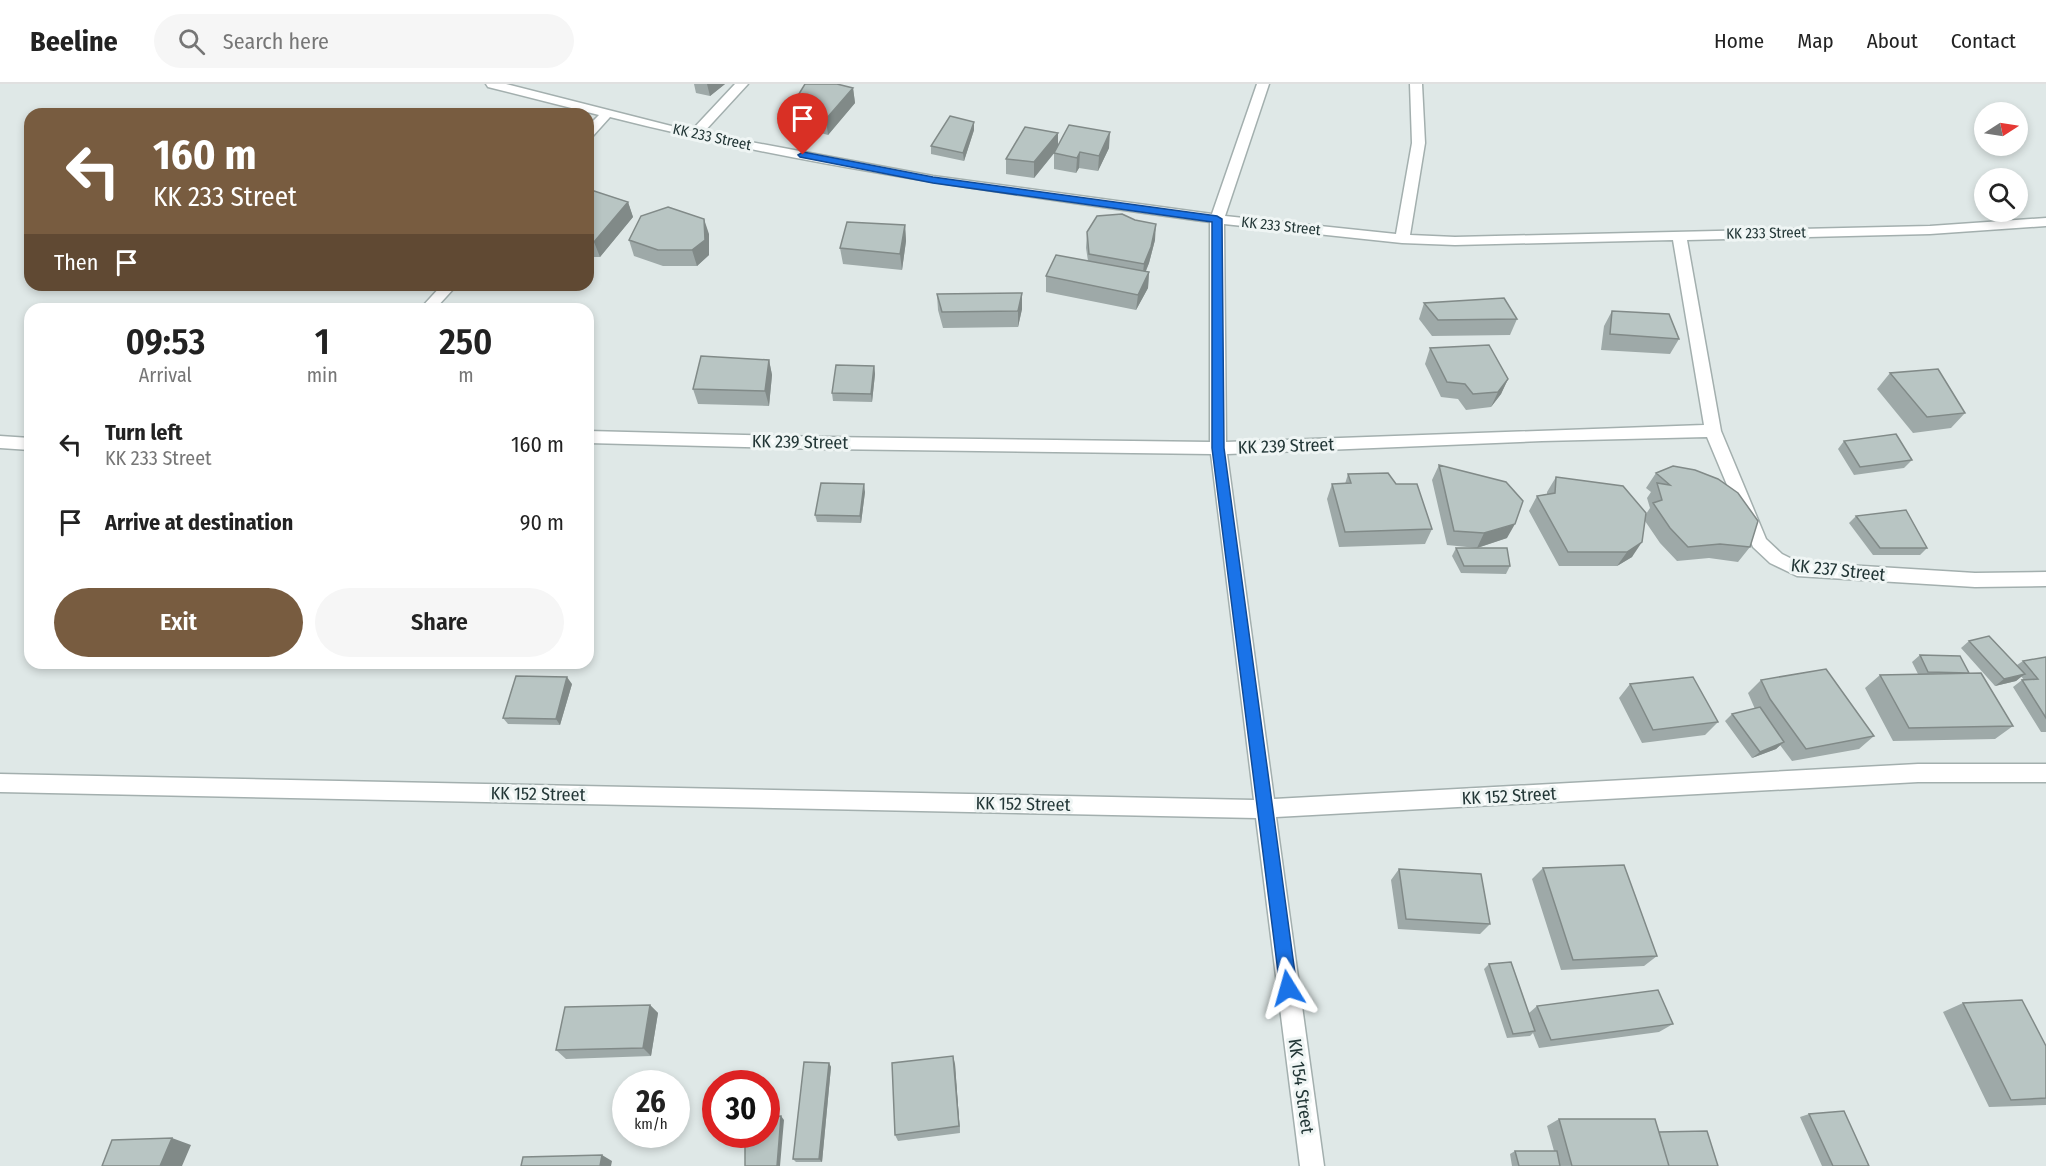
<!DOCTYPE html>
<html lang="en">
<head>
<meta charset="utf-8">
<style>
	body { margin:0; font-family:"Fira Sans Condensed",sans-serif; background:#f6f6f6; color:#222; height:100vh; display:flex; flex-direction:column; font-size:22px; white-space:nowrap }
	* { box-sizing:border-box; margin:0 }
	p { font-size:20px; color:#767676 }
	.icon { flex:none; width:33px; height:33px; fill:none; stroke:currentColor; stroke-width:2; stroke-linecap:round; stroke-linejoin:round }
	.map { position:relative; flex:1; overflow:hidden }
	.drawer { position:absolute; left:24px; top:219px; width:570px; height:366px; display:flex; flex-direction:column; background:#fff; border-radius:18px; box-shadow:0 3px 9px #0003 }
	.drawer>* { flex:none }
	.guide { position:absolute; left:24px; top:24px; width:570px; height:183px; border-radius:18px; box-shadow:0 3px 9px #0003; background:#785c40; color:#fff; overflow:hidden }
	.needle { width:39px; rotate:78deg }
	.buttons { position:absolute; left:1974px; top:18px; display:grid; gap:12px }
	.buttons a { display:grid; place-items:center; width:54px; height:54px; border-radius:50%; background:#fff; box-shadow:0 3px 9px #0003; font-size:30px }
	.speed { position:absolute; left:612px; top:986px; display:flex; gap:12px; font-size:30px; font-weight:700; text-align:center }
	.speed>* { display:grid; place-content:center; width:78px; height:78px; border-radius:50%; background:#fff; box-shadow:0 3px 9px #0003; line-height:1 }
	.speed small { font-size:15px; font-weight:400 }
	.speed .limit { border:9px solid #d22; background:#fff; color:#111 }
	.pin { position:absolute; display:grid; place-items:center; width:51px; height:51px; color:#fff; margin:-62px -26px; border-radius:50% 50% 50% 0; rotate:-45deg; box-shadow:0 0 6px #0007 }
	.pin .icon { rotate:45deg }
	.me { position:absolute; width:66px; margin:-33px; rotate:352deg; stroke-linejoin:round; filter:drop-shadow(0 0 4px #0008) }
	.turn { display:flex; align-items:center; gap:21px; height:126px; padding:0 30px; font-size:27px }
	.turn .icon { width:78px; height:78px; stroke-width:2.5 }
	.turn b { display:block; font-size:42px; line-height:51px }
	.then { display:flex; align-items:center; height:57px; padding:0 30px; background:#0003; gap:12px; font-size:22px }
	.eta { display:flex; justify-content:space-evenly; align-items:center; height:102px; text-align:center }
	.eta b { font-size:36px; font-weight:600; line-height:42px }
	.action { display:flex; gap:12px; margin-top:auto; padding:12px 30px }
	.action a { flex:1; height:69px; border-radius:36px; background:#785c40; color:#fff; font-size:24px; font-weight:600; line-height:69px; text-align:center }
	.action a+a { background:#f6f6f6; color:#222 }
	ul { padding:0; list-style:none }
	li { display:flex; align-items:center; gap:18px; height:78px; padding:0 30px }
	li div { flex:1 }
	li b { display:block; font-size:22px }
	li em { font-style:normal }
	header { display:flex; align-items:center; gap:36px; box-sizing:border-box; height:84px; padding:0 30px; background:#fff; border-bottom:2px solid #e0e0e0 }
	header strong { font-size:28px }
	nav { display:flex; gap:33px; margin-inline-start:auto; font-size:21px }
	.search { width:420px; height:54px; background:#f6f6f6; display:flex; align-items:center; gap:15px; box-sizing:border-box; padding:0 21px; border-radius:33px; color:#767676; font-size:22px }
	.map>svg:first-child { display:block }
</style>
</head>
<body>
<header>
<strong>Beeline</strong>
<div class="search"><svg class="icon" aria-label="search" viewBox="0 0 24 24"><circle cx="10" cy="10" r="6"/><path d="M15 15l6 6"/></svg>Search here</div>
<nav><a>Home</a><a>Map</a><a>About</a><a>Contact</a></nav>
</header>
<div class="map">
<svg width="2046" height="1082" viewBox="0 0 2046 1082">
	<rect width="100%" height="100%" fill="#dfe8e7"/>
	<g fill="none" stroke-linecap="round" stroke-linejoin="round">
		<!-- street casing -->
		<g stroke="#a3afae" stroke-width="3">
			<path id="street" d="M486,0H506L691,47L735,0H748L703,49L933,92L1212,130L1257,0H1269L1225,132L1396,150L1412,59L1410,0H1422L1425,59L1410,151L1455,153L1930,142L2046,134V142L1930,150L1687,156L1721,347L1766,455L1782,470L1798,478L1975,489L2046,488V502L1975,503L1797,492L1770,479L1753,463L1707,353L1542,357L1227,370L1274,715L1918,680H2046V698H1918L1276,733L1324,1082H1300L1256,734L0,708V690L1254,716L1211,370L824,365L588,359V347L824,353L1210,358V138C1009,110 807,83 610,33L592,53L588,54V42L599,31L488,3ZM1224,140L1402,159L1455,161L1673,156L1704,341L1226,358Z
				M442,201H457L435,225H420Z
				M0,352L30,354V366L0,364Z"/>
		</g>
		<!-- street -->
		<use href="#street" fill="#fff" fill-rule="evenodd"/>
	</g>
	<!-- wall -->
	<path fill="#9ea9a8" d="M694,0H725L710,12L696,9Z
		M853,4L855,19L828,51L792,41L789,26Z
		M974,38V46L964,77L931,70V62Z
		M1058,49V63L1109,64L1098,87L1079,84L1076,89L1054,85V69L1056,67L1034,94L1006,90V75Z
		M588,105L628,118L633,133L600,173H588Z
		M905,141L906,157L902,186L843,180L840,164Z
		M1087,148L1155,156L1149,179L1146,187L1149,188L1148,204L1136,226L1046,208V192L1088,177L1086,164Z
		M709,150V171L697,182H663L634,172L629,156Z
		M937,210L1022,225L1018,243L943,244L938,226Z
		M1424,219L1517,235L1510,251L1432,252L1419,235Z
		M1612,227L1679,255L1670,270L1601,266L1604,242Z
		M1430,264L1508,295L1501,310L1491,323L1466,326L1458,315L1441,313L1425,280Z
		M769,276L772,291L769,322L698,320L693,305Z
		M874,282L875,290L872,318L833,317L832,309Z
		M1890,289L1965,329L1951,344L1913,349L1877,305Z
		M1844,357L1912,376L1904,384L1854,391L1838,365Z
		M1439,381L1507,454L1477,464L1447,461L1432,396Z
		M1656,389L1750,463L1738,478L1709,474L1677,477L1660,459L1645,437L1632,473L1617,482H1559L1529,427L1537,412L1547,410V408L1556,393L1646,430L1650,424L1647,414L1651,408L1646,404Z
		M1348,390L1396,400L1432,445L1425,460L1339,463L1327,415L1332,400H1345Z
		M865,408L861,439L817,438L815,431Z
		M1856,432L1927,464L1920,471H1873L1849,439Z
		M1456,464L1510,482L1506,490L1461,489L1452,472Z
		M1969,557L2017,581L2023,577L2046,573V648H2041L2013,603L2022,596H2024L2021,592L2016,597L1995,602L1961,564Z
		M1920,571L1969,589L2013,642L1995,655L1893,657L1865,604L1880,591L1918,590L1912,578Z
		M1761,596L1874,652L1859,665L1792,677L1780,661L1776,665L1752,674L1725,637L1732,630L1755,625L1748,609Z
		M572,600L560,641L508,640L503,634Z
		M1630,600L1718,638L1705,651L1642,659L1619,614Z
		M1543,784L1657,872L1644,882L1561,886L1532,795Z
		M1399,785L1490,840L1480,850L1398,845L1391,796Z
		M1489,880L1529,929L1537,922L1673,940L1659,948L1539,964L1533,949L1530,952L1507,954L1484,885Z
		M1963,919L2046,962V1021L1989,1023L1943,928Z
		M650,921L658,929L651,972L566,975L556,966Z
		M829,979L831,983L822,1078H796L793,1075Z
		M955,980L960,1049L898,1057L895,1051Z
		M1809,1030L1869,1082H1822L1800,1033Z
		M1559,1035L1659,1048L1718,1082H1512L1510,1070L1515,1067H1554L1547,1042Z"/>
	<!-- shaded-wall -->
	<path fill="#818a88" d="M707,0H725L710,12Z
		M853,4L855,19L828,51L826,35Z
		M974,38V46L964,77L963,69Z
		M1110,48L1109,64L1098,87L1099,72Z
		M1058,49V64L1034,94V78Z
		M1080,68L1079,84L1076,89L1077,74Z
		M628,118L633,133L600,173L594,158Z
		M704,135L709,150V171L697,182L692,166Z
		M1156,140L1155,156L1149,179L1142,196L1144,180Z
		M905,141L906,157L902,186L900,170Z
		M1149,188L1148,204L1136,226L1138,211Z
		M1022,209V225L1018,243V227Z
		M769,276L772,291L769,322L765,307Z
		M874,282L875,290L872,318L871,310Z
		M1508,295L1501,310L1491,323L1498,308Z
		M864,400L865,408L861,439L860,432Z
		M1515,440L1507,454L1477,464L1484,449Z
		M1642,458L1632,473L1617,482L1627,468Z
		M2025,590L2016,597L1995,602L2004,595Z
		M567,593L572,600L560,641L556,635Z
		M1784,658L1776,665L1752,674L1760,668Z
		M650,921L658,929L651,972L643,964Z
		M953,972L955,980L960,1049L959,1042Z
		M829,979L831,983L822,1078L819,1075Z
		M781,1032L784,1036L780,1082H777Z
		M172,1054L191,1061L182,1082H160Z
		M602,1071L612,1077L611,1082H600Z"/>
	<!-- building -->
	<path fill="#b8c5c3" stroke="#818a88" stroke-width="1.5" d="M805,0H837L853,4L826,35L789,26Z
		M950,32L974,38L963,69L931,62Z
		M1069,41L1110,48L1099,72L1080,68L1077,74L1054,69Z
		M1025,43L1058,49L1034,78L1006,75Z
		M588,105L628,118L594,158L588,157Z
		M668,123L704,135L705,156L692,166H658L629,156L641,132Z
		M1122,130L1135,136L1156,140L1151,163L1144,180L1089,170L1087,148L1097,132Z
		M847,138L905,141L900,170L840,164Z
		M1056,171L1149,188L1138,211L1046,192Z
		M1022,209L1018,227L942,228L937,210Z
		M1504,214L1517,235L1438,236L1424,219Z
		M1612,227L1669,230L1679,255L1610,250Z
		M1489,261L1508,295L1498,308L1473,310L1465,300L1447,298L1430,264Z
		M701,272L769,276L765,307L693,305Z
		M836,281L874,282L871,310L832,309Z
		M1938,285L1965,329L1927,333L1890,289Z
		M1896,350L1912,376L1860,383L1844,357Z
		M1439,381L1506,398L1523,417L1515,440L1484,449L1454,447Z
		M1673,382L1695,386L1718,395L1738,409L1758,437L1750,463L1720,460L1688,463L1670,444L1653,419L1662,416L1657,399L1670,401L1656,389Z
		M1388,389L1396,400H1417L1432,445L1345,448L1332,400L1351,399L1348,390Z
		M1556,393L1623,402L1646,429L1642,458L1627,468H1568L1537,412L1555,409Z
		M821,399L864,400L860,432L815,431Z
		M1906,426L1927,464H1880L1856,432Z
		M1456,464H1507L1510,482H1464Z
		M1989,552L2025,590L2004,595L1969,557Z
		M1920,571L1960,572L1969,589L1928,588Z
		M2046,573V634L2022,596L2038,595L2023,577Z
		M1826,585L1874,652L1806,665L1770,615L1761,596Z
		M1981,589L2013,642L1909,644L1880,591Z
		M516,592L567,593L556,635L503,634Z
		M1693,593L1718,638L1653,646L1630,600Z
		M1760,623L1784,658L1760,668L1732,630Z
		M1624,781L1657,872L1573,876L1543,784Z
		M1399,785L1481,790L1490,840L1406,835Z
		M1511,878L1535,947L1513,950L1489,880Z
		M1658,906L1673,940L1551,956L1537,922Z
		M2022,916L2046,962V1014L2011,1016L1963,919Z
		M650,921L643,964L556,966L565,923Z
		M953,972L959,1042L895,1051L892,979Z
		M804,978L829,979L819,1075H793Z
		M1844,1027L1869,1082H1833L1809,1030Z
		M781,1032L777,1082H745V1050H766V1033Z
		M1559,1035H1655L1669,1082H1572Z
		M1707,1047L1718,1082H1669L1659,1048Z
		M172,1054L160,1082H102L112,1056Z
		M1515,1067H1557L1560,1082H1519Z
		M602,1071L600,1082H521L523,1073Z"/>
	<!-- route -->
	<path fill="#1a73e8" stroke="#114b97" stroke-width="1.5" d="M803,68L933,93L1217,132L1222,135L1224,364L1297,904L1294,910L1288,912L1282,910L1280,904L1212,364V138L933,99L800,73L798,71Z"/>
	<g text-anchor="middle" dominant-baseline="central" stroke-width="6" stroke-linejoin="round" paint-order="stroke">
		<!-- far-street labels -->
		<g font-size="15" fill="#223636" stroke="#eff5f4">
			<text transform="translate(712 53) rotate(12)">KK 233 Street</text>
			<text transform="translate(1281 142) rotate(6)">KK 233 Street</text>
			<text transform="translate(1766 149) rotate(-1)">KK 233 Street</text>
		</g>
		<!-- street labels -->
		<g font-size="18" fill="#223636" stroke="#eff5f4">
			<text transform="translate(800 358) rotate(1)">KK 239 Street</text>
			<text transform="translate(1286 362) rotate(-2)">KK 239 Street</text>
			<text transform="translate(1838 486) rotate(6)">KK 237 Street</text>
			<text transform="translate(538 710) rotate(1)">KK 152 Street</text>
			<text transform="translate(1509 712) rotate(-3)">KK 152 Street</text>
			<text transform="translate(1023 720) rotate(1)">KK 152 Street</text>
			<text transform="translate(1301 1002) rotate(82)">KK 154 Street</text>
		</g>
	</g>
</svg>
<div class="buttons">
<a><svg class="needle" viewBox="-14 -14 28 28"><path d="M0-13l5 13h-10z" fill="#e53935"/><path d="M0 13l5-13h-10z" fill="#767676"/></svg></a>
<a><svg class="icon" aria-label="search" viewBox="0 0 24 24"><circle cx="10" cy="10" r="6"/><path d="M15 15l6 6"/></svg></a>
</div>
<div class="speed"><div>26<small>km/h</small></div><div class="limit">30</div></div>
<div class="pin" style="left:803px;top:71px;background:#d93025"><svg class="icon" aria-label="arrive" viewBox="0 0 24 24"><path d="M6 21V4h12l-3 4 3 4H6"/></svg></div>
<svg class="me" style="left:1288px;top:904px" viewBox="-20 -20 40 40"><path d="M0-17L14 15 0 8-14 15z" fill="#1a73e8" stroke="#fff" stroke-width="4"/></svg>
<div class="guide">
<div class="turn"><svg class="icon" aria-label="left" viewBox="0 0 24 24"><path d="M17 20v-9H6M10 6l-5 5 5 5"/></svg><div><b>160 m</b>KK 233 Street</div></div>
<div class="then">Then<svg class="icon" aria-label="arrive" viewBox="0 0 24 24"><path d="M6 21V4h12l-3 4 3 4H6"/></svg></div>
</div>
<section class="drawer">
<div class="eta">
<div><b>09:53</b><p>Arrival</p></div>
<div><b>1</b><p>min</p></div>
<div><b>250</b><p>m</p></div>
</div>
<ul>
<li><svg class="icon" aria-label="left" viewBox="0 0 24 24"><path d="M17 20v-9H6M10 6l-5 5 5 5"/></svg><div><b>Turn left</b><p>KK 233 Street</p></div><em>160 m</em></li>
<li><svg class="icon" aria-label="arrive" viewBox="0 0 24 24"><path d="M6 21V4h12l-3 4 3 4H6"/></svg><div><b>Arrive at destination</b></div><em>90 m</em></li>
</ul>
<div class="action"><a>Exit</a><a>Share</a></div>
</section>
</div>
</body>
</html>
